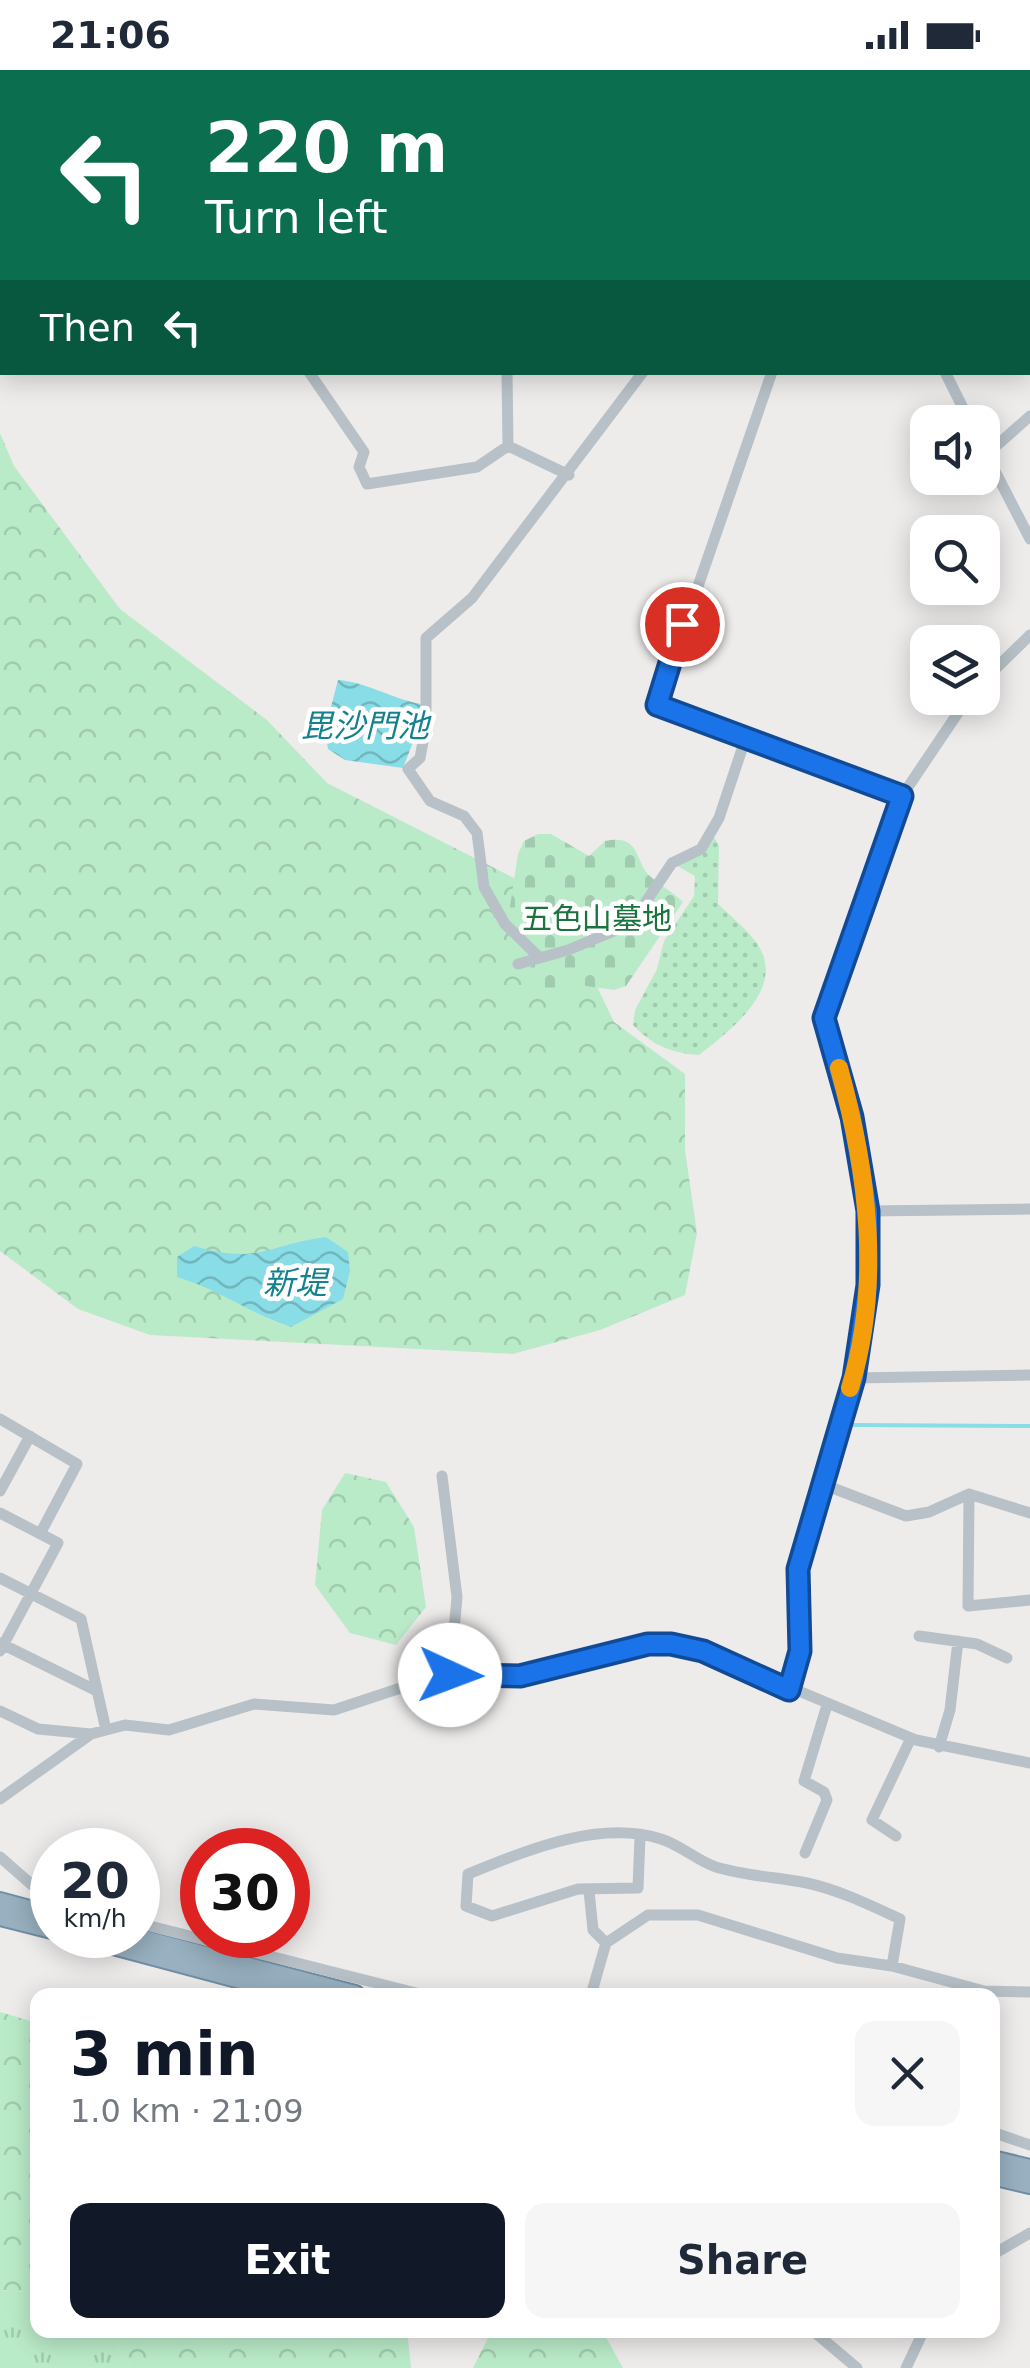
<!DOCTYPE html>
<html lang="en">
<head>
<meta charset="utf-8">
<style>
	body { margin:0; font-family:"DejaVu Sans","Noto Sans JP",sans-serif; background:#f6f6f7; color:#1f2937; height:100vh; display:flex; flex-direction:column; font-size:38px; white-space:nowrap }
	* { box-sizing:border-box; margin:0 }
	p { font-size:32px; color:#747a83 }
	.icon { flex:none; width:55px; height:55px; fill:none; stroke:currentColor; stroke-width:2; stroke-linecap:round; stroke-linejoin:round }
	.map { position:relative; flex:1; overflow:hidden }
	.drawer { position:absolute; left:30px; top:1918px; width:970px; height:350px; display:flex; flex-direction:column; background:#fff; border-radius:20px; box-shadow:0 5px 25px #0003 }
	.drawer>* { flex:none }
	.hud { position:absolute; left:0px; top:0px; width:1030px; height:305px; box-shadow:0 5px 25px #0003; background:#0b6e4f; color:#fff; overflow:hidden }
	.fabs { position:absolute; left:910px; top:335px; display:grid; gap:20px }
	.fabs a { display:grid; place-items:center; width:90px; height:90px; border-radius:20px; background:#fff; box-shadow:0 5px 25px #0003; font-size:50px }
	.speed { position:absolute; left:30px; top:1758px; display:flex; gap:20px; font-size:50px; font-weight:700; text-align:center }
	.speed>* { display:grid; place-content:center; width:130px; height:130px; border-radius:50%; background:#fff; box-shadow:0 5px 25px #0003; line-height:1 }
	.speed small { font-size:25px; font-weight:400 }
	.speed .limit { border:15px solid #d22; background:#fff; color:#111 }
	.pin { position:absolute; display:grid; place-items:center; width:85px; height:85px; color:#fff; margin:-42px; border:5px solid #fff; border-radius:50%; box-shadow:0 2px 10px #0007 }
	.me { position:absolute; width:110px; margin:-55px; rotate:92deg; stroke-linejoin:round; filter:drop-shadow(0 0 8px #0008) }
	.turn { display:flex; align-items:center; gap:35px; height:210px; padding:0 40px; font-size:45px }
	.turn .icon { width:130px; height:130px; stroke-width:2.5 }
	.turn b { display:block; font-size:70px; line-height:85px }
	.then { display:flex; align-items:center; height:95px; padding:0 40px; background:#0003; gap:20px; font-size:38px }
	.round { display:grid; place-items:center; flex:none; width:105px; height:105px; border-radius:20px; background:#f6f6f7 }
	.headline { display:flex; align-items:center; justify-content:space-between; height:170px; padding:0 40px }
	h1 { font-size:60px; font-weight:800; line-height:75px; color:#111827 }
	.action { display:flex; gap:20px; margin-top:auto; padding:20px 40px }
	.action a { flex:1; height:115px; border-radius:20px; background:#111827; color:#fff; font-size:40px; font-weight:800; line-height:115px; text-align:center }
	.action a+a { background:#f6f6f7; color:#1f2937 }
	.status { display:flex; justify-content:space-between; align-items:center; height:70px; padding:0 50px; background:#fff; direction:ltr }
	.status svg { height:28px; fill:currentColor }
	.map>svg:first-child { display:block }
</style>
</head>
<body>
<div class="status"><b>21:06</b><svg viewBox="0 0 49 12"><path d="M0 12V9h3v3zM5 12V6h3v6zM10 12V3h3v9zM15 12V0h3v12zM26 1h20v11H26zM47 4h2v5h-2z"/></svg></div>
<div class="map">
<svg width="1030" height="2298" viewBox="0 0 1030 2298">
	<defs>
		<pattern id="grass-tufts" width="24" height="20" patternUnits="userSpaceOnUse" patternTransform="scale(2.5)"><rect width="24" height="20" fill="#baebc8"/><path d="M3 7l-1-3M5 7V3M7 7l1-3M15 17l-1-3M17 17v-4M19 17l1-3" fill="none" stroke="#a1cbae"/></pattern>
		<pattern id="forest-crowns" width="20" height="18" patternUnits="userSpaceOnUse" patternTransform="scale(2.5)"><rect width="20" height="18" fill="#baebc8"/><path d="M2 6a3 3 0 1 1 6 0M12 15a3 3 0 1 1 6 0" fill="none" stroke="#a1cbae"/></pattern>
		<pattern id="cemetery-stones" width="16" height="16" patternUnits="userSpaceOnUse" patternTransform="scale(2.5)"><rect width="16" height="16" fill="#baebc8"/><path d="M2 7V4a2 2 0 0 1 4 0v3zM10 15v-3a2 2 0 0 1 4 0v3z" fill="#a1cbae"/></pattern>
		<pattern id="park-dots" width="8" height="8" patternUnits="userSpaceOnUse" patternTransform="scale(2.5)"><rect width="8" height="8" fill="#baebc8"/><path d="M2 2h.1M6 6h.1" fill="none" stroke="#a1cbae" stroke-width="1.8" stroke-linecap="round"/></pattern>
		<pattern id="water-waves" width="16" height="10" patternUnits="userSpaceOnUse" patternTransform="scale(2.5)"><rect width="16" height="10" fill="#89dde6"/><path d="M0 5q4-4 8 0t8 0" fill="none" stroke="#72b6bd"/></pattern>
	</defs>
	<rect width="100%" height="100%" fill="#eeebeb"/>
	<!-- grass -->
	<path fill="url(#grass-tufts)" d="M0,2220L37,2223L38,2260H107L132,2298H0Z"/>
	<!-- forest -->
	<path fill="url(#forest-crowns)" d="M0,363L14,396L120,539L267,650L327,713L555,829L614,952L685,1004V1080L697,1163L685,1225L600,1260L513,1284L150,1265L78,1239L0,1181Z
		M345,1403L386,1412L414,1457L426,1537L396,1575L350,1563L315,1515L322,1440Z
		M0,1942L37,1953V2223L0,2220Z
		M107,2260H407L411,2298H132Z
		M492,2260H602L623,2298H473Z"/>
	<!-- cemetery -->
	<path fill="url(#cemetery-stones)" d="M538,764H551L589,786L605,771C642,763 634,793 651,807C661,816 673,822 683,832L626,916L614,920L572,914L549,924L524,911L541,875L514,861L508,850L518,784L524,771Z"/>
	<!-- park -->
	<path fill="url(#park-dots)" d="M711,763L719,775L718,834C729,845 742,855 752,867C793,914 732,959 699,985C671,983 652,975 633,955L635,940L657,899L664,871L694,826L695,806L672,793L701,779Z"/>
	<!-- water -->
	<path fill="url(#water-waves)" d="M338,610C367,612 392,629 421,634L420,654L403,698L345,690L328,679L325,660Z
		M326,1167L348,1182L350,1201L343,1229L291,1257C251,1244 218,1219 177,1207V1187L194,1176C259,1195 266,1175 326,1167Z"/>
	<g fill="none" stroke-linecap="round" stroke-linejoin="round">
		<!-- stream -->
		<path stroke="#89dde6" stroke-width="4" d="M853,1355L1030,1356"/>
		<!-- trunk casing -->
		<g stroke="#708ea4" stroke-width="22">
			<path id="trunk" d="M0,1832L52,1846
				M0,1846L52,1859
				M76,1865L300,1925
				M125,1865L355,1925
				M992,2090L1030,2099
				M992,2105L1030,2114"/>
		</g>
		<!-- minor -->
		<path stroke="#b7c1c7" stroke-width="11" d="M196,0V2
			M287,0L290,2
			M714,0L718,2
			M105,2L107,0
			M382,2L384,0
			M650,2L652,0
			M762,2V0
			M881,2V0
			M1012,2L1013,0
			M1028,39H1030
			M309,302L364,382L359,397L367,414L477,397L508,376L569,405
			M507,302L508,376
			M772,302L657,635L902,726
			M945,302L970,352
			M982,376L1030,469
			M987,384L1030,346
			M982,612L1030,565
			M540,888L505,854L484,817L477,763L464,746L430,731L408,699L420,688L426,656V568L472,528L643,302
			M518,894L568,880L631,854L672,793L701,779L719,748L745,670
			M868,1141L1030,1139
			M854,1308L1030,1305
			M0,1349L77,1394L40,1464
			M442,1406L457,1527L450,1605
			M822,1414L906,1446L929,1442L969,1424L1030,1443
			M0,1421L30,1366
			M969,1424L968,1536L1030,1530
			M0,1443L58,1473L0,1581
			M0,1508L81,1549L106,1660
			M919,1566L977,1574L1007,1588
			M0,1573L97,1621
			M789,1620L800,1581L798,1499L854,1308L868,1215V1141L852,1047L825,947L902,726L968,628
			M0,1641L38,1659L91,1664L125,1655L169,1660L254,1634L334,1640L434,1607L521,1606L648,1574L703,1581L916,1670L1030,1693
			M939,1677L950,1640L958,1571
			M0,1729L91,1664
			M896,1766L872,1750L911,1668
			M640,1767L638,1818L578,1819L492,1846L466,1836L468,1804C526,1781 598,1749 661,1769C681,1775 697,1791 716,1797C745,1806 777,1807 807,1813C839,1820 870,1835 900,1849L892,1896
			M805,1783L827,1730L824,1722L804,1711L827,1635
			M0,1787L32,1815L52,1826
			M589,1821L593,1860L606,1873
			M138,1853L424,1925
			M591,1925L606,1873L648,1845H698L837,1888L892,1896L984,1921L1030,1922
			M992,2062L1030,2075
			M992,2185L1030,2163
			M812,2260L857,2298
			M906,2298L924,2260"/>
		<!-- trunk -->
		<use href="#trunk" stroke="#98b0c0" stroke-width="18"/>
	</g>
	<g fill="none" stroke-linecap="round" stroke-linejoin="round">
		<!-- route casing -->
		<g stroke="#114b97" stroke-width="25">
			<path id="route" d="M450,1605L520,1606L648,1574H671L703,1581L789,1620L800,1581L798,1499L854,1308L868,1215V1141L852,1047L824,948L902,726L657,635L682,554"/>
		</g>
		<!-- route -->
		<use href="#route" stroke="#1a73e8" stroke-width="18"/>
		<!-- slow -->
		<path stroke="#f59e0b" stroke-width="18" d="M839,998C868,1102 882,1213 850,1318"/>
	</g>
	<g text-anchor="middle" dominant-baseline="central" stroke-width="9" stroke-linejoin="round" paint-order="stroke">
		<!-- park labels -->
		<g font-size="30" fill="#1b733d" stroke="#fff">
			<text x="597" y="848">五色山墓地</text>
		</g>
		<!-- water labels -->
		<g font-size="32" font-style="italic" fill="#13828e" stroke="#fff">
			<text x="365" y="656">毘沙門池</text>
			<text x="295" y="1213">新堤</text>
		</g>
	</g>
</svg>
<div class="fabs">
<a><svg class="icon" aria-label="sound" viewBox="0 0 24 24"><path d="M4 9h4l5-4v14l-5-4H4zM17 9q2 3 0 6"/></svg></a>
<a><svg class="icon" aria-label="search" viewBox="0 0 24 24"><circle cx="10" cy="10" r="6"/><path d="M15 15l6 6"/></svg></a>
<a><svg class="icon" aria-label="layers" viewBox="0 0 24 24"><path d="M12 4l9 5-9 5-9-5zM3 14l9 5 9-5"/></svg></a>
</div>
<div class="speed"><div>20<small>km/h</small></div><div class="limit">30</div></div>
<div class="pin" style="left:682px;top:554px;background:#d93025"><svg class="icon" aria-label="arrive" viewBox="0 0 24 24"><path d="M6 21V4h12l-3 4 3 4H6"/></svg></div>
<svg class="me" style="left:450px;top:1605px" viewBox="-20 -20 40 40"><circle r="19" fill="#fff"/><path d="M0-13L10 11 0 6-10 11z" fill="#1a73e8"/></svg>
<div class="hud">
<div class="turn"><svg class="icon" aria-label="left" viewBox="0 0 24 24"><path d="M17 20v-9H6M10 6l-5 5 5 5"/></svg><div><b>220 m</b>Turn left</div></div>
<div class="then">Then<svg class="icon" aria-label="left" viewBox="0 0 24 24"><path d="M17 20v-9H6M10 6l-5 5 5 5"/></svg></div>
</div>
<section class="drawer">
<div class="headline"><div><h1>3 min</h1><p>1.0 km · 21:09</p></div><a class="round"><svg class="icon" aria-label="close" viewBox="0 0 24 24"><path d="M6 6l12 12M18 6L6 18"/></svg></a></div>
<div class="action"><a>Exit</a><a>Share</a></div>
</section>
</div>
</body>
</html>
